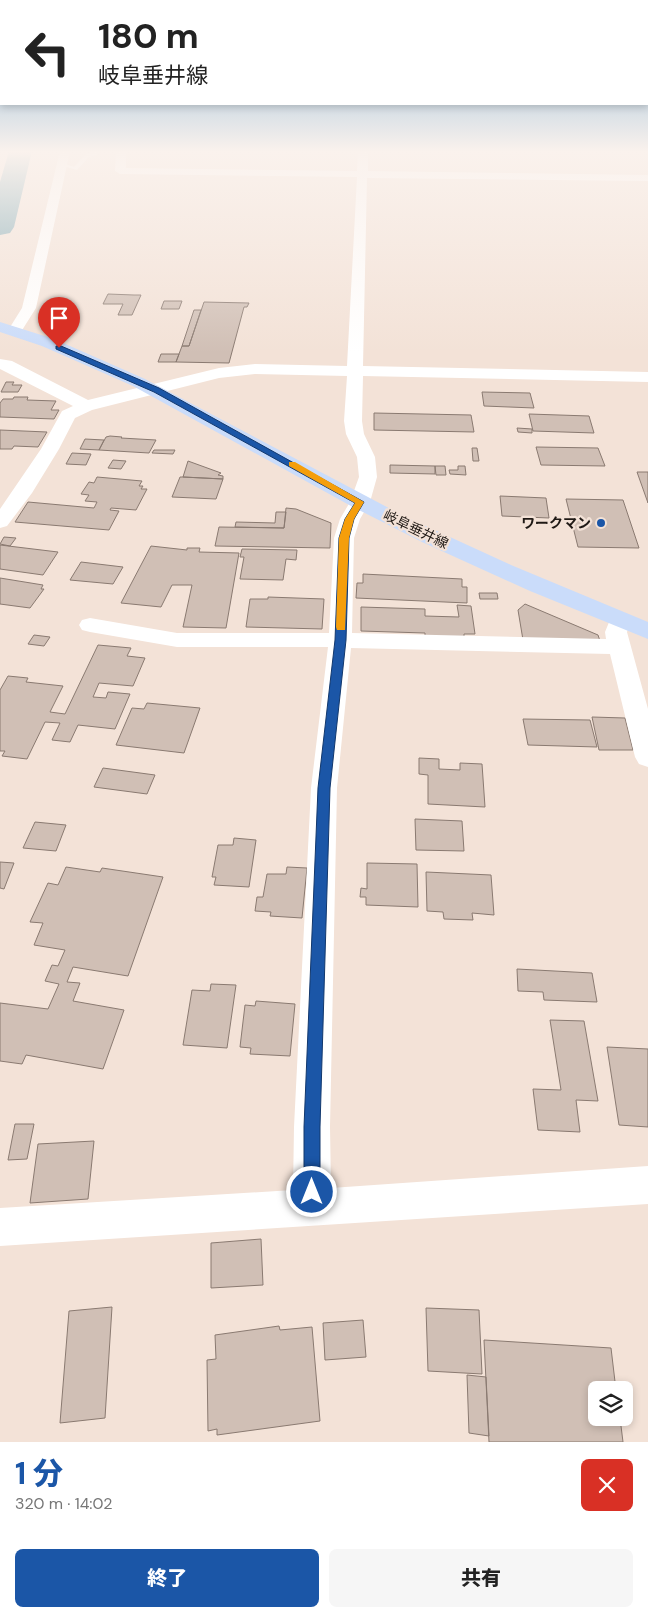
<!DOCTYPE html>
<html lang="ja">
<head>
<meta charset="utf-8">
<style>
	body { margin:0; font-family:"DM Sans","Noto Sans JP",sans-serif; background:#f6f6f6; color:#222; height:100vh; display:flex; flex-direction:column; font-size:19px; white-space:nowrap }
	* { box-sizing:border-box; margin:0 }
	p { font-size:16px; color:#767676 }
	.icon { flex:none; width:28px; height:28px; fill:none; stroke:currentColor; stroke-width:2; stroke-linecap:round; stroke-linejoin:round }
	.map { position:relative; height:1442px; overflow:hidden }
	.drawer { display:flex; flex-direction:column; background:#fff; flex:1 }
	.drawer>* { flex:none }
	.hud { position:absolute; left:0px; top:0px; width:649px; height:105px; box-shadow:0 2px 8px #0003; background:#fff; color:#222; overflow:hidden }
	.controls { position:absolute; left:588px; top:1381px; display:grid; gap:10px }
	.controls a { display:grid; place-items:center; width:45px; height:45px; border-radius:8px; background:#fff; box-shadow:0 2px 8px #0003; font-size:25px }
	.pin { position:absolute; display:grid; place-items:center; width:42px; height:42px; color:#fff; margin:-51px -21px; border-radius:50% 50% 50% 0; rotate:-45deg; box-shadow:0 0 5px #0007 }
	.pin .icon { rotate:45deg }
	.me { position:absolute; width:55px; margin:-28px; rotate:0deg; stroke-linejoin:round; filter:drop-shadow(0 0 4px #0008) }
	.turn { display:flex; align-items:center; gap:18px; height:105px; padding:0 15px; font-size:22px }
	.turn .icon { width:65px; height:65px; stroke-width:2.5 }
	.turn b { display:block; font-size:35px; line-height:42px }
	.round { display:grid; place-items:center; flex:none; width:52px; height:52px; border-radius:8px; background:#f6f6f6 }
	.head { display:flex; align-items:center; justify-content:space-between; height:85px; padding:0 15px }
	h1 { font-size:30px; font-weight:800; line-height:38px; color:#1b56a7 }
	.button { display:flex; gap:10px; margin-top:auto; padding:10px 15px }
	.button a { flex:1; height:58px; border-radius:8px; background:#1b56a7; color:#fff; font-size:20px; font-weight:800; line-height:58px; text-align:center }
	.button a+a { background:#f6f6f6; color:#222 }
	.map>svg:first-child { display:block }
</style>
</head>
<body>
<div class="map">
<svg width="648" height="1442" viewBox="0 0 648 1442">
	<rect width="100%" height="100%" fill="#f3e2d7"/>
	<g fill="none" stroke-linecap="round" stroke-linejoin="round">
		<!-- river -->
		<path fill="#7ca7b3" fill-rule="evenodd" d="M9,151H32L14,227L10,233L0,235V182Z"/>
	</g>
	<!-- building -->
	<path fill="#d0bfb5" stroke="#8a7a71" d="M108,294L134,295H141L132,315H118L123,304H103Z
		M164,301H182L179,309H161Z
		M204,302L249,303L247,307H244L229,363L176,362L182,346H189Z
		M194,310H201L189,346H182Z
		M161,354H179L176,362H158Z
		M6,382H14L12,385H22L18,392H1Z
		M482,392L530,393L534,408L484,406Z
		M14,397H28L27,400L56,401L51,410H59L54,419L0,417V403L3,399H13Z
		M374,413L471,415L474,432L374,430Z
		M529,414L589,416L594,433L533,431Z
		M517,428L532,429V433L518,432Z
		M0,430L47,432L38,447L14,446L12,449H0Z
		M110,436L122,437L121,438L156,440L149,453L99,450L106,437Z
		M85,439L104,440L99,450L80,449Z
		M536,447L598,448L605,466L541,465Z
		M472,448H477L479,461H473Z
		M154,450H175L173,454L152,453Z
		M72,453L91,454L86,465L66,464Z
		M113,460L126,461L121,469L108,468Z
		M188,461L221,473L218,475L223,476V479L183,477Z
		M390,465L435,466V474L390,473Z
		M435,466H445L446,475H436Z
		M458,466H465L466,475L450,474L449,470H458Z
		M637,472H648V503Z
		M97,477L142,481L139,486H143L141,489H147L136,510L111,508L110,510L119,511L109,530L15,522L28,502L94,508L97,502L85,501L89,495L81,494L89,482L94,483Z
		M180,477H183L223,479L216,499L172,497Z
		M500,496L546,498L549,518L502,516Z
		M566,499L623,500L639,548L578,547Z
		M286,508L296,509L331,523L330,548L215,546L219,527L284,528Z
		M276,512H286L284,528L235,527L236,522L275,523Z
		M4,537L16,538L10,546L0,544Z
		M0,545L58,552L43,575L0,569Z
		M151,546L187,550V548H200L199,552L239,553L226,628L183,627L192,585H172L161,607L121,603Z
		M242,549L297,550L296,560L286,559L283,580L240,579L244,557H240Z
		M81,562L123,567L113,584L70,580Z
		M363,574L462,579V587H467V603L356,598L357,583H363Z
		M0,578L43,585L41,589H44L30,608L0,604Z
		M479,593H497L498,599H480Z
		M268,597L324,599L322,629L246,627L250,599H268Z
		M525,604L598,635L600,641L523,640L518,610Z
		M457,605L471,606L475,634H464V637L425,636V633L361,631V607L425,609V616L459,617Z
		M34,635L50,637L44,646L28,644Z
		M98,645L131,648L127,656L145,658L133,686L99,683L93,697L106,698L108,692L130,694L115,729L78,725L70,742L52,740L60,723L45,722L27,759L2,756L5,751H0V690L8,676L28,678L26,682L63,686L50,712L65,714Z
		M147,703L200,708L184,753L116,745L132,708L144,709Z
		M592,717L625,718L633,750H599Z
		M523,719L590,720L597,747L528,745Z
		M419,758L439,759V769L460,770V763L482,764L485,807L428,804V775L419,774Z
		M103,768L155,775L147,794L94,787Z
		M415,819L462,821L464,851L416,850Z
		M35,822L66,825L56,851L23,848Z
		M234,838L256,840L249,887L214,885L216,877H212L218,845H233Z
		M0,862L14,863L4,889L0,888Z
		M367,863L417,864L418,907L366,905V897H360L361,888L367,889Z
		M66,867L100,872L102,868L163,877L128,976L73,967L67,982L80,983L73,1001L124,1010L103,1069L26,1055L22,1064L0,1061V1003L48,1009L59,984L45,981L52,965L58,966L65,950L34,945L43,923L30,922L48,883L58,885Z
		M287,867L307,868L302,918L270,916L271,912L255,911L257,897H263L267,874H286Z
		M426,872L491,875L494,915L472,913L473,920L444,919L443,912L427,911Z
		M517,969L592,973L597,1002L544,1000L543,992L518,991Z
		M211,984L236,985L227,1048L183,1045L192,990L210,991Z
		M256,1001L295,1004L290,1056L250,1054L251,1048L240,1047L245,1005L255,1006Z
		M550,1020L584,1021L598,1101L576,1100L580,1132L538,1130L533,1089L561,1090Z
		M607,1047L648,1049V1127L619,1125Z
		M15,1124H34L27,1159L8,1160Z
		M94,1141L88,1199L30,1203L38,1144Z
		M261,1239L263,1285L211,1288V1243Z
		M112,1307L105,1418L60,1423L69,1311Z
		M426,1308L479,1310L482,1374L428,1371Z
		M363,1320L366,1357L325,1360L323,1323Z
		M279,1326L280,1330L312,1327L320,1421L217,1435V1429L208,1431L207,1360L216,1359L215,1335Z
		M484,1340L611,1348L616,1390H596V1418H620L623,1442H489Z
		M467,1375L486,1377L489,1436L469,1433Z"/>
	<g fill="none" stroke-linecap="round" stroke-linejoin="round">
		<!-- service -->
		<path fill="#fff" fill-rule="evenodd" d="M93,151H98L97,155L89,157L77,170L59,165L62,163L74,167L85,155Z"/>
		<!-- minor -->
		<path fill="#fff" fill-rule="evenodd" d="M60,151H70L36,308L19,335H9L7,332L22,308Z
			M116,151H126V168L357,171L358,151H368V171L648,175V181L367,178L363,366L648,372V382L363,376L362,421L364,434L375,457L377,477L370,502L360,519L354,538L352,633L606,639L605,632L612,615L620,613L628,615L631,620L627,632L648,709V767L639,764L635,757L610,654L351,648L337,788L330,1127L331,1188L648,1166V1204L0,1246V1208L293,1190L294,1127L311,788L328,647H177L90,632L82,630L79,625L82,620L90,618L177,633H329L334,538L340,519L350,502L359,477L357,457L346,434L344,421L347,376L255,374L219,378L92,410L75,418L59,449L32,493L7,526L0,528V509L41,449L62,411L73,406L0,369V359L12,361L88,400L219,368L255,364L347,366L357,177L120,174L115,171Z"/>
		<!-- primary -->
		<path fill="#cadcfa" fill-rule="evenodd" d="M0,322L54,339L145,379L402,515L511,565L648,622V639L530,591L422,542L351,506L133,386L42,346L0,332Z"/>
	</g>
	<!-- sky -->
	<linearGradient id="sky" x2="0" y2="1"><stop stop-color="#7dafd3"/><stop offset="0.43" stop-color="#faf2ed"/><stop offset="1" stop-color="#faf2ed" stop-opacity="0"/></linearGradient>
	<rect width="648" height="353" fill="url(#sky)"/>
	<!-- route -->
	<path fill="#1b56a7" stroke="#12386d" d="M56,346H61L159,388L364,502L354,519L349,538L346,640L330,788L320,1127V1192L318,1198L312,1200L306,1198L304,1192V1127L318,788L335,640L339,538L345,519L355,503L154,392L56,349Z"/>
	<!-- slow -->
	<path fill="#f59e0b" d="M289,462H295L364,502L354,519L349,538L345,630H337L336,627L339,538L345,519L355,503L289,466Z"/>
	<!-- markers -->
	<circle fill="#1b56a7" stroke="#f3e2d7" stroke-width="2" cx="601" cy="523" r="5"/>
	<g text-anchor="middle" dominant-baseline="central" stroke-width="4.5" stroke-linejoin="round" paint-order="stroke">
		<!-- far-poi labels -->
		<g font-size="14" font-weight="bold" fill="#1f1915" stroke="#f3e2d7" text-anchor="end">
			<text x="591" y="523">ワークマン</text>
		</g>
		<!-- far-street labels -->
		<g font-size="14" fill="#1f1915" stroke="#f3e2d7">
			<text transform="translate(416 529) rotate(26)">岐阜垂井線</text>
		</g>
	</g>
</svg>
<div class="controls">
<a><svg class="icon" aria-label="layers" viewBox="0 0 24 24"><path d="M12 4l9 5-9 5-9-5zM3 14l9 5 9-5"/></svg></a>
</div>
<div class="pin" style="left:59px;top:348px;background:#d93025"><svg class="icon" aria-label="arrive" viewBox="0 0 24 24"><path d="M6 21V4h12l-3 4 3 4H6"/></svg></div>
<svg class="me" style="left:312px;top:1192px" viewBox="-20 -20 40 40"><circle r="17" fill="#1b56a7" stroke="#fff" stroke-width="3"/><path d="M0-11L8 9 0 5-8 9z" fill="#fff"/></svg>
<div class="hud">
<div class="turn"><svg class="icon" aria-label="left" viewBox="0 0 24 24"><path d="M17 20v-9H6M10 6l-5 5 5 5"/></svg><div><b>180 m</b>岐阜垂井線</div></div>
</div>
</div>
<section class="drawer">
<div class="head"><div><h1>1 分</h1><p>320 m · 14:02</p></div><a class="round" style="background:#d93025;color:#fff"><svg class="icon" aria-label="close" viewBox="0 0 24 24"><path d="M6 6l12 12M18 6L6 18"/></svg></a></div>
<div class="button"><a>終了</a><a>共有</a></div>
</section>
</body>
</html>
